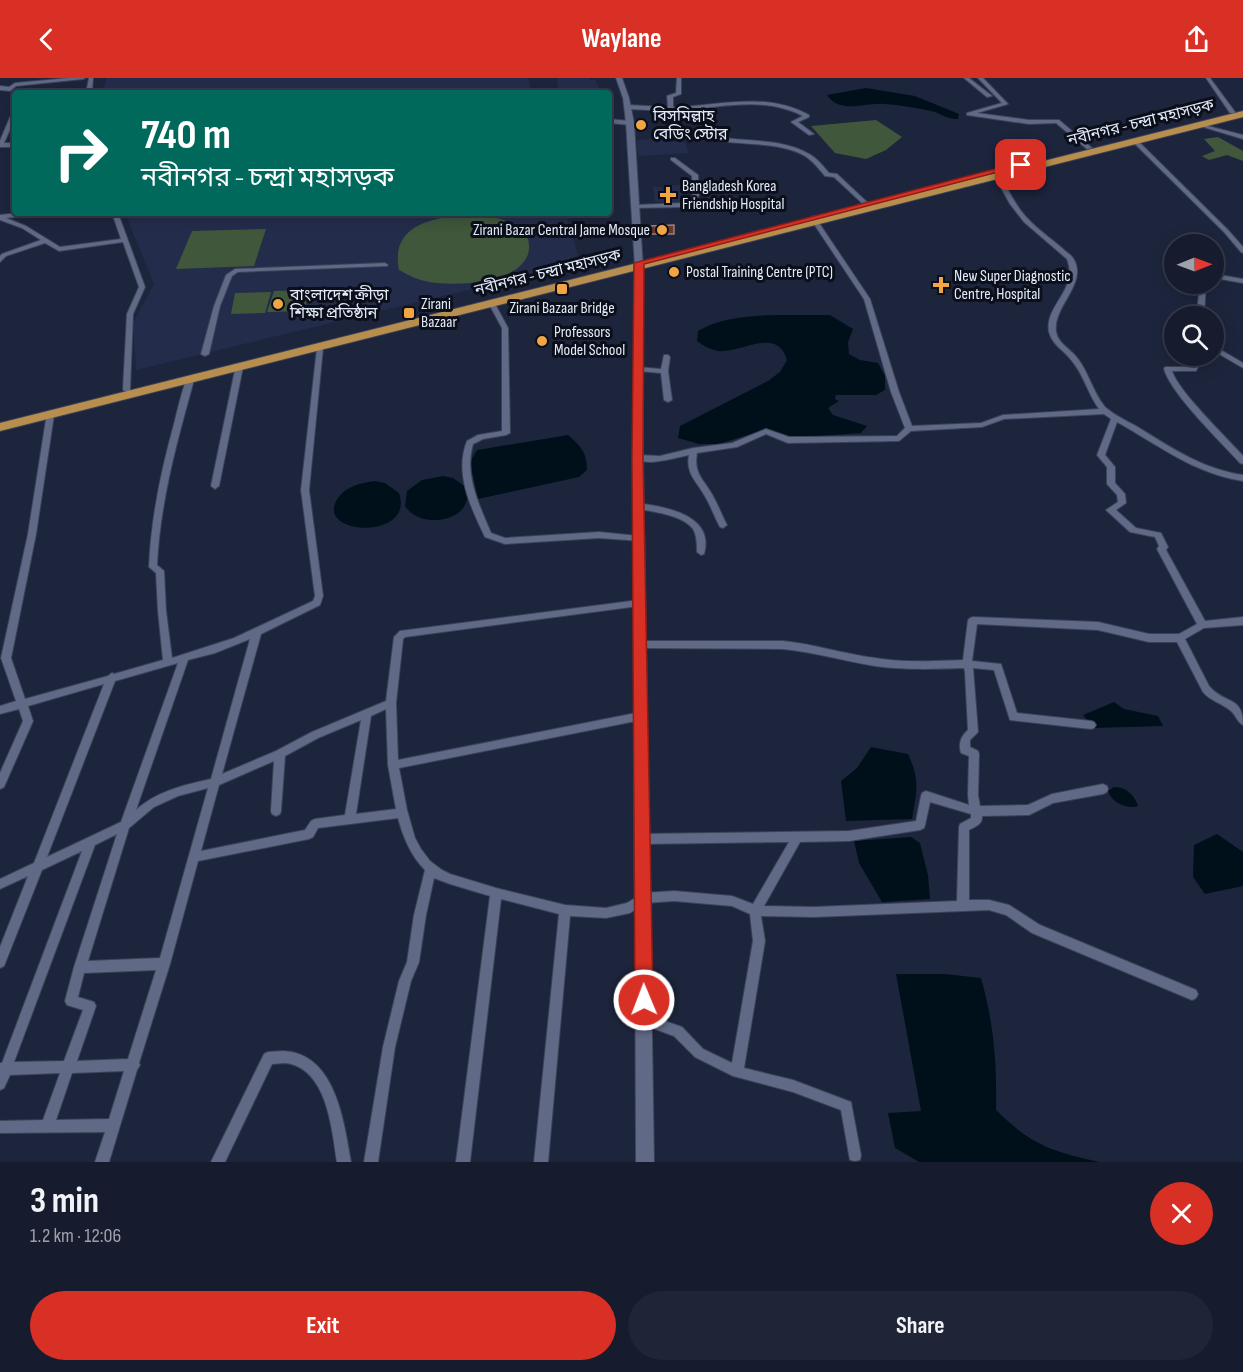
<!DOCTYPE html>
<html lang="en">
<head>
<meta charset="utf-8">
<style>
	body { margin:0; font-family:"Sofia Sans Condensed","Noto Sans Bengali",sans-serif; background:#1f2536; color:#f1f3f6; height:100vh; display:flex; flex-direction:column; font-size:22px; white-space:nowrap }
	* { box-sizing:border-box; margin:0 }
	p { font-size:20px; color:#9ea1aa }
	.icon { flex:none; width:33px; height:33px; fill:none; stroke:currentColor; stroke-width:2; stroke-linecap:round; stroke-linejoin:round }
	.map { position:relative; height:1084px; overflow:hidden }
	.panel { display:flex; flex-direction:column; background:#161c2e; flex:1 }
	.panel>* { flex:none }
	.guide { position:absolute; left:12px; top:12px; width:600px; height:126px; border-radius:6px; box-shadow:0 3px 15px #0003,0 0 0 2px #353a4a; background:#00695c; color:#fff; overflow:hidden }
	.needle { width:39px; rotate:89deg }
	.fabs { position:absolute; left:1164px; top:156px; display:grid; gap:12px }
	.fabs a { display:grid; place-items:center; width:60px; height:60px; border-radius:50%; background:#161c2e; box-shadow:0 3px 15px #0003,0 0 0 2px #353a4a; font-size:30px }
	.pin { position:absolute; display:grid; place-items:center; width:51px; height:51px; color:#fff; margin:-26px; border-radius:12px; box-shadow:0 3px 9px #0006 }
	.me { position:absolute; width:66px; margin:-33px; rotate:359deg; stroke-linejoin:round; filter:drop-shadow(0 0 4px #0008) }
	.turn { display:flex; align-items:center; gap:21px; height:126px; padding:0 30px; font-size:27px }
	.turn .icon { width:78px; height:78px; stroke-width:2.5 }
	.turn b { display:block; font-size:42px; line-height:51px }
	.round { display:grid; place-items:center; flex:none; width:63px; height:63px; border-radius:32px; background:#1f2536 }
	.head { display:flex; align-items:center; justify-content:space-between; height:102px; padding:0 30px }
	h1 { font-size:36px; font-weight:700; line-height:45px }
	.button { display:flex; gap:12px; margin-top:auto; padding:12px 30px }
	.button a { flex:1; height:69px; border-radius:36px; background:#d93025; color:#fff; font-size:24px; font-weight:700; line-height:69px; text-align:center }
	.button a+a { background:#1f2536; color:#f1f3f6 }
	header { display:flex; justify-content:space-between; align-items:center; height:78px; padding:0 30px; background:#d93025; color:#fff; font-size:27px; font-weight:700 }
	.map>svg:first-child { display:block }
</style>
</head>
<body>
<header><svg class="icon" aria-label="back" viewBox="0 0 24 24"><path d="M15 5l-7 7 7 7"/></svg>Waylane<svg class="icon" aria-label="share" viewBox="0 0 24 24"><path d="M12 15V3M7 8l5-5 5 5M5 13v7h14v-7"/></svg></header>
<div class="map">
<svg width="1243" height="1084" viewBox="0 0 1243 1084">
	<rect width="100%" height="100%" fill="#1d253d"/>
	<!-- built -->
	<path fill="#232d4b" d="M107,0H528L532,15H102Z
		M557,0H590V2H595L600,12L558,15Z
		M682,59L689,75L638,78L637,62Z
		M668,107H681L683,125H673L671,119L664,120L663,124H655L653,109H662L663,114H667Z
		M125,135H566L580,185L136,292L133,245L154,206Z"/>
	<!-- green -->
	<path fill="#40573c" d="M876,42L902,59L886,72L866,81L835,75L811,48Z
		M1218,59L1243,73V83L1227,77L1209,82L1202,78L1215,73L1204,61Z
		M479,137C497,140 530,144 529,169C529,177 526,182 520,188C500,206 454,208 429,204C418,202 408,197 399,192C389,143 442,137 479,137Z
		M266,151L254,188L176,191L192,153Z
		M310,212L304,233L267,234L274,213Z
		M271,214L265,235L231,236L235,215Z"/>
	<!-- water -->
	<path fill="#00101b" d="M866,10L915,18L959,36L958,41C947,42 941,35 931,33C916,30 900,27 884,26C866,24 840,37 827,17Z
		M830,237L853,251L848,264L849,276L860,282L878,285L885,298V312L876,317H836L835,321L839,323L828,330L833,337L867,348L861,355L792,360L767,351L719,366H699L678,360L680,348L768,303L780,294L787,282C778,250 746,272 724,273C714,274 705,269 697,263L698,253C731,232 792,238 830,237Z
		M568,357C581,368 587,375 587,392L579,399L478,421L470,384L477,372Z
		M443,398L453,400L466,409C477,442 422,454 405,428L407,413L422,402Z
		M375,403L385,405L399,415C416,463 312,458 338,420C346,408 361,405 375,403Z
		M1114,624L1124,631L1158,638L1163,648L1093,650L1083,637Z
		M871,669L908,676C920,701 917,714 912,741L846,743L841,703L857,690Z
		M1114,709C1126,708 1135,718 1138,728C1127,732 1111,724 1108,713Z
		M1217,756L1243,774V808L1205,816L1193,799L1194,767Z
		M911,759L920,765L928,797L930,821L882,824L859,785L854,763Z
		M896,896H945L981,900C994,946 997,985 996,1032C1033,1068 1051,1073 1100,1084H919L895,1070L888,1035L921,1033Z"/>
	<!-- building -->
	<path fill="#643a33" stroke="#a07c75" stroke-width="1.5" d="M674,147V156H649V148Z"/>
	<g fill="none" stroke-linecap="round" stroke-linejoin="round">
		<!-- minor casing -->
		<g stroke="#3c4257" stroke-width="2">
			<path id="minor" d="M69,0H85L83,1L16,8L10,13L0,12V8L9,9L15,5Z
				M89,0H93L92,15H86Z
				M677,0H681V16L673,19V29C721,28 764,13 809,37V39L798,44L814,56L809,57L791,44L803,38C765,18 724,29 683,32C665,33 646,32 627,31L624,29L627,27L668,29L667,18L676,15Z
				M964,0H969L992,18L987,19Z
				M978,0H983L1008,26L977,35L1029,42H1059L1092,70L1087,71L1056,45L1029,46L967,37V35L1002,25Z
				M1206,0H1210L1235,34L1234,35H1230Z
				M10,39L15,40L4,65H15V69H0V63Z
				M609,41L630,43L633,45L630,47L609,45Z
				M1200,46L1243,57V61L1200,48Z
				M717,59C746,64 782,60 809,76C817,80 823,88 829,95L837,96L868,125L863,126L834,99L825,98C819,91 813,83 805,78C779,63 744,68 715,62V60Z
				M1134,63H1138L1228,152L1243,169V175L1241,174L1224,154L1134,65Z
				M671,80H675L698,97L699,117L695,124L682,129L634,130V128L636,127L681,125L691,122L693,117L692,98L671,82Z
				M998,97L1001,99C1009,113 1016,129 1028,141C1038,152 1052,161 1063,171C1066,174 1071,177 1073,180C1089,205 1053,228 1056,253C1057,265 1072,272 1078,281C1089,295 1093,315 1105,329C1114,337 1125,342 1136,348C1170,369 1202,391 1243,397V403C1193,395 1160,368 1117,344L1105,377L1115,389V405L1125,416L1126,425L1116,432L1136,450L1161,455L1168,469L1166,472L1205,543L1243,539V547L1204,550L1185,561L1209,608C1225,627 1243,617 1243,647C1237,644 1236,637 1231,633C1222,625 1210,623 1203,614L1177,564H1149L1098,552L977,546L972,583L1001,586L1017,635L1091,643L1094,644L1096,647L1094,650L1091,651L1010,642L994,592L973,590L978,654L970,662V669L978,673L979,676L978,717L980,728L1028,727L1052,716L1103,706L1107,708L1108,711L1107,714L1103,716L1053,725L1029,737L982,738C983,746 976,748 969,752V822H989L1009,827L1040,847L1196,912L1198,916L1196,920L1192,922L1032,855L1006,837L989,832L814,839L761,838L765,863L744,990L793,1002L851,1024L861,1077L860,1082L855,1083L850,1082L849,1077L841,1032L793,1014L733,998L695,979L674,958L641,946L639,942L641,938L645,936L682,949L703,971L732,985L753,863L750,836L732,828L674,823L645,825L630,835L606,840L570,838L548,1084H534L559,836L501,821L470,1084H456L490,818L450,806L434,800L426,837L419,884L411,903L395,969L378,1084H364L383,969L399,903L407,884L414,837L425,792C411,778 403,759 398,740L318,750L313,759L309,761L198,783L170,886L139,985L140,987L137,992L109,1084H95L105,1054L0,1055V1043L43,1042L60,995L10,997L4,1010L0,1012V985H2L82,773L42,792L4,888L0,890V869L28,798L0,811V801L34,785L104,606L28,628L33,643L4,709L0,711V695L23,643L19,631L0,636V628L16,623L1,580L28,456L47,335H53L54,337L36,456L11,580L25,621L108,598L112,595L114,596L163,582L158,533L156,495L149,489C151,440 161,393 174,346C178,331 181,315 187,300H193L194,302C177,363 160,424 157,487L164,493L166,533L172,580L234,560L313,523L315,518L301,412L317,270L320,268L322,269L323,270L309,412L323,518L320,527L261,556L222,696L276,673L312,654L386,623L394,559L400,553L639,522L643,525L639,528L405,559L403,561L396,625L398,682L641,634L644,635L646,638L644,641L641,642L399,690L407,732L415,760L421,771L430,783L442,792L450,796L496,810L565,827L606,830L627,825L643,815L674,813L732,818L753,826L789,764L642,766L638,764L637,761L638,758L642,756L849,753L916,743L921,718L922,715L926,713L969,727L968,717L969,678L961,675C958,666 961,658 968,652L965,594L964,590C934,591 904,592 875,588C844,583 814,574 783,571L640,570L637,569L635,566L637,563H783C814,566 844,576 875,580C904,585 933,583 963,582L968,542L970,540L973,539L1098,544L1149,556H1179L1197,546L1157,471L1159,468L1155,459L1130,454L1106,432L1118,424L1117,417L1107,406V389L1097,377L1111,341L1104,336L1004,341L982,349L911,353L899,363L788,365L766,356L737,369L697,375C693,397 705,402 714,420C719,429 722,438 727,447L723,450L720,449C715,440 712,431 707,422C699,405 685,397 689,377C673,380 648,389 634,380L638,377L660,378L693,370L732,365L766,351L789,359H802L897,358L905,350L891,314L864,221L810,140L813,138L815,139L870,221L899,314L912,348L981,345L1003,337L1099,331C1088,316 1084,297 1072,283C1065,273 1052,267 1049,254C1044,227 1079,213 1067,181L1024,144L1010,126L995,99ZM250,561L211,701C184,707 157,713 136,732L188,582L215,575ZM178,585L121,744L47,779L115,603ZM386,631L388,687L396,731L356,736L371,638ZM361,642L345,737L315,741L311,743L305,752L201,773L219,707L274,683L271,733L272,736L276,738L280,736L281,733L285,678L318,660ZM208,710L160,880L88,883L129,750L154,729L178,718ZM930,724L971,736V740L960,746L959,749L957,823L814,829L764,828L800,764L849,763L920,752L924,750L925,747ZM117,756L74,889L65,923L67,927L83,932L64,983L14,984L95,767ZM156,892L128,981L77,983L96,928L94,924L78,919L84,895ZM124,993L109,1041L56,1042L72,995Z
				M18,135H36L33,137L6,140L26,148L60,169L121,161L112,135H118L145,209L133,236L130,313H124L123,311L127,236L139,209L123,164L59,173L45,165L6,178L0,184V178L2,176L41,162L22,150L0,142V137Z
				M385,185L388,187L387,188L238,194L232,198L220,228L209,276L205,278L201,276L214,228L226,197L235,191Z
				M1214,196L1243,201V205L1214,200Z
				M1200,206H1206L1204,238H1198L1197,234Z
				M492,224L495,226L508,250L510,355L506,357L483,361L473,366C464,398 479,426 491,455L505,460L599,454L639,458L643,461L642,463L599,460L505,466L485,459C471,430 454,395 467,363L478,357L502,353V250L489,226Z
				M1214,268L1243,285V290L1214,273Z
				M664,277H668L670,279L668,293L672,322L668,324L664,322L661,295L638,293L634,291L638,289L661,291Z
				M1196,278H1204L1196,293H1172C1178,313 1227,360 1243,378V386L1240,385C1221,364 1171,316 1164,291L1165,289H1191Z
				M236,287H239L243,289L219,408L215,411L211,408Z
				M638,425C666,429 715,437 704,476L701,477L697,474C697,467 697,457 693,451C682,436 651,434 635,430L634,428Z
				M283,973C336,975 344,1045 351,1084H337C332,1053 328,996 291,986C285,984 278,986 272,986L225,1084H211L264,976L268,974Z"/>
		</g>
		<!-- tertiary casing -->
		<g stroke="#3c4257" stroke-width="2">
			<path id="tertiary" d="M616,0H622L629,20L634,45L643,190V380L654,1084H636L633,380L635,190L626,45L623,20Z"/>
		</g>
		<!-- trunk casing -->
		<g stroke="#3c4257" stroke-width="2">
			<path id="trunk" d="M1243,33V39L0,353V345Z"/>
		</g>
		<!-- minor -->
		<use href="#minor" fill="#606a86" fill-rule="evenodd"/>
		<!-- tertiary -->
		<use href="#tertiary" fill="#606a86" fill-rule="evenodd"/>
		<!-- trunk -->
		<use href="#trunk" fill="#b78e4d" fill-rule="evenodd"/>
	</g>
	<!-- route -->
	<path fill="#d93025" stroke="#8d1f18" stroke-width="1.5" d="M1018,85L1025,87L644,186L643,380L653,922L651,928L644,931L638,928L635,922L632,380L634,185Z"/>
	<!-- markers -->
	<g fill="#f2a542" stroke="#0b0f1a" stroke-width="2">
		<circle cx="641" cy="47" r="6"/>
		<path d="M665 108h6v6h6v6h-6v6h-6v-6h-6v-6h6z"/>
		<circle cx="662" cy="152" r="6"/>
		<circle cx="674" cy="194" r="6"/>
		<path d="M938 198h6v6h6v6h-6v6h-6v-6h-6v-6h6z"/>
		<rect x="556" y="205" width="12" height="12" rx="3"/>
		<circle cx="278" cy="226" r="6"/>
		<rect x="403" y="229" width="12" height="12" rx="3"/>
		<circle cx="542" cy="263" r="6"/>
	</g>
	<g text-anchor="middle" dominant-baseline="central" stroke-width="6" stroke-linejoin="round" paint-order="stroke">
		<!-- far-poi labels -->
		<g font-size="16" fill="#e4ebfb" stroke="#0b0f1a" text-anchor="start">
			<text x="653" y="38">বিসমিল্লাহ<tspan x="653" dy="18">বেডিং স্টোর</tspan></text>
			<text x="682" y="108">Bangladesh Korea<tspan x="682" dy="18">Friendship Hospital</tspan></text>
			<text x="650" y="152" text-anchor="end">Zirani Bazar Central Jame Mosque</text>
			<text x="686" y="194">Postal Training Centre (PTC)</text>
			<text x="954" y="198">New Super Diagnostic<tspan x="954" dy="18">Centre, Hospital</tspan></text>
			<text x="290" y="217">বাংলাদেশ ক্রীড়া<tspan x="290" dy="18">শিক্ষা প্রতিষ্ঠান</tspan></text>
			<text x="421" y="226">Zirani<tspan x="421" dy="18">Bazaar</tspan></text>
			<text x="562" y="230" text-anchor="middle">Zirani Bazaar Bridge</text>
			<text x="554" y="254">Professors<tspan x="554" dy="18">Model School</tspan></text>
		</g>
		<!-- far-street labels -->
		<g font-size="16" fill="#e4ebfb" stroke="#0b0f1a">
			<text transform="translate(1141 45) rotate(-14)">নবীনগর - চন্দ্রা মহাসড়ক</text>
			<text transform="translate(548 195) rotate(-14)">নবীনগর - চন্দ্রা মহাসড়ক</text>
		</g>
	</g>
</svg>
<div class="fabs">
<a><svg class="needle" viewBox="-14 -14 28 28"><path d="M0-13l5 13h-10z" fill="#e53935"/><path d="M0 13l5-13h-10z" fill="#9ea1aa"/></svg></a>
<a><svg class="icon" aria-label="search" viewBox="0 0 24 24"><circle cx="10" cy="10" r="6"/><path d="M15 15l6 6"/></svg></a>
</div>
<div class="pin" style="left:1021px;top:87px;background:#d93025"><svg class="icon" aria-label="arrive" viewBox="0 0 24 24"><path d="M6 21V4h12l-3 4 3 4H6"/></svg></div>
<svg class="me" style="left:644px;top:922px" viewBox="-20 -20 40 40"><circle r="17" fill="#d93025" stroke="#fff" stroke-width="3"/><path d="M0-11L8 9 0 5-8 9z" fill="#fff"/></svg>
<div class="guide">
<div class="turn"><svg class="icon" aria-label="right" viewBox="0 0 24 24"><path d="M7 20v-9h11M14 6l5 5-5 5"/></svg><div><b>740 m</b>নবীনগর - চন্দ্রা মহাসড়ক</div></div>
</div>
</div>
<section class="panel">
<div class="head"><div><h1>3 min</h1><p>1.2 km · 12:06</p></div><a class="round" style="background:#d93025;color:#fff"><svg class="icon" aria-label="close" viewBox="0 0 24 24"><path d="M6 6l12 12M18 6L6 18"/></svg></a></div>
<div class="button"><a>Exit</a><a>Share</a></div>
</section>
</body>
</html>
